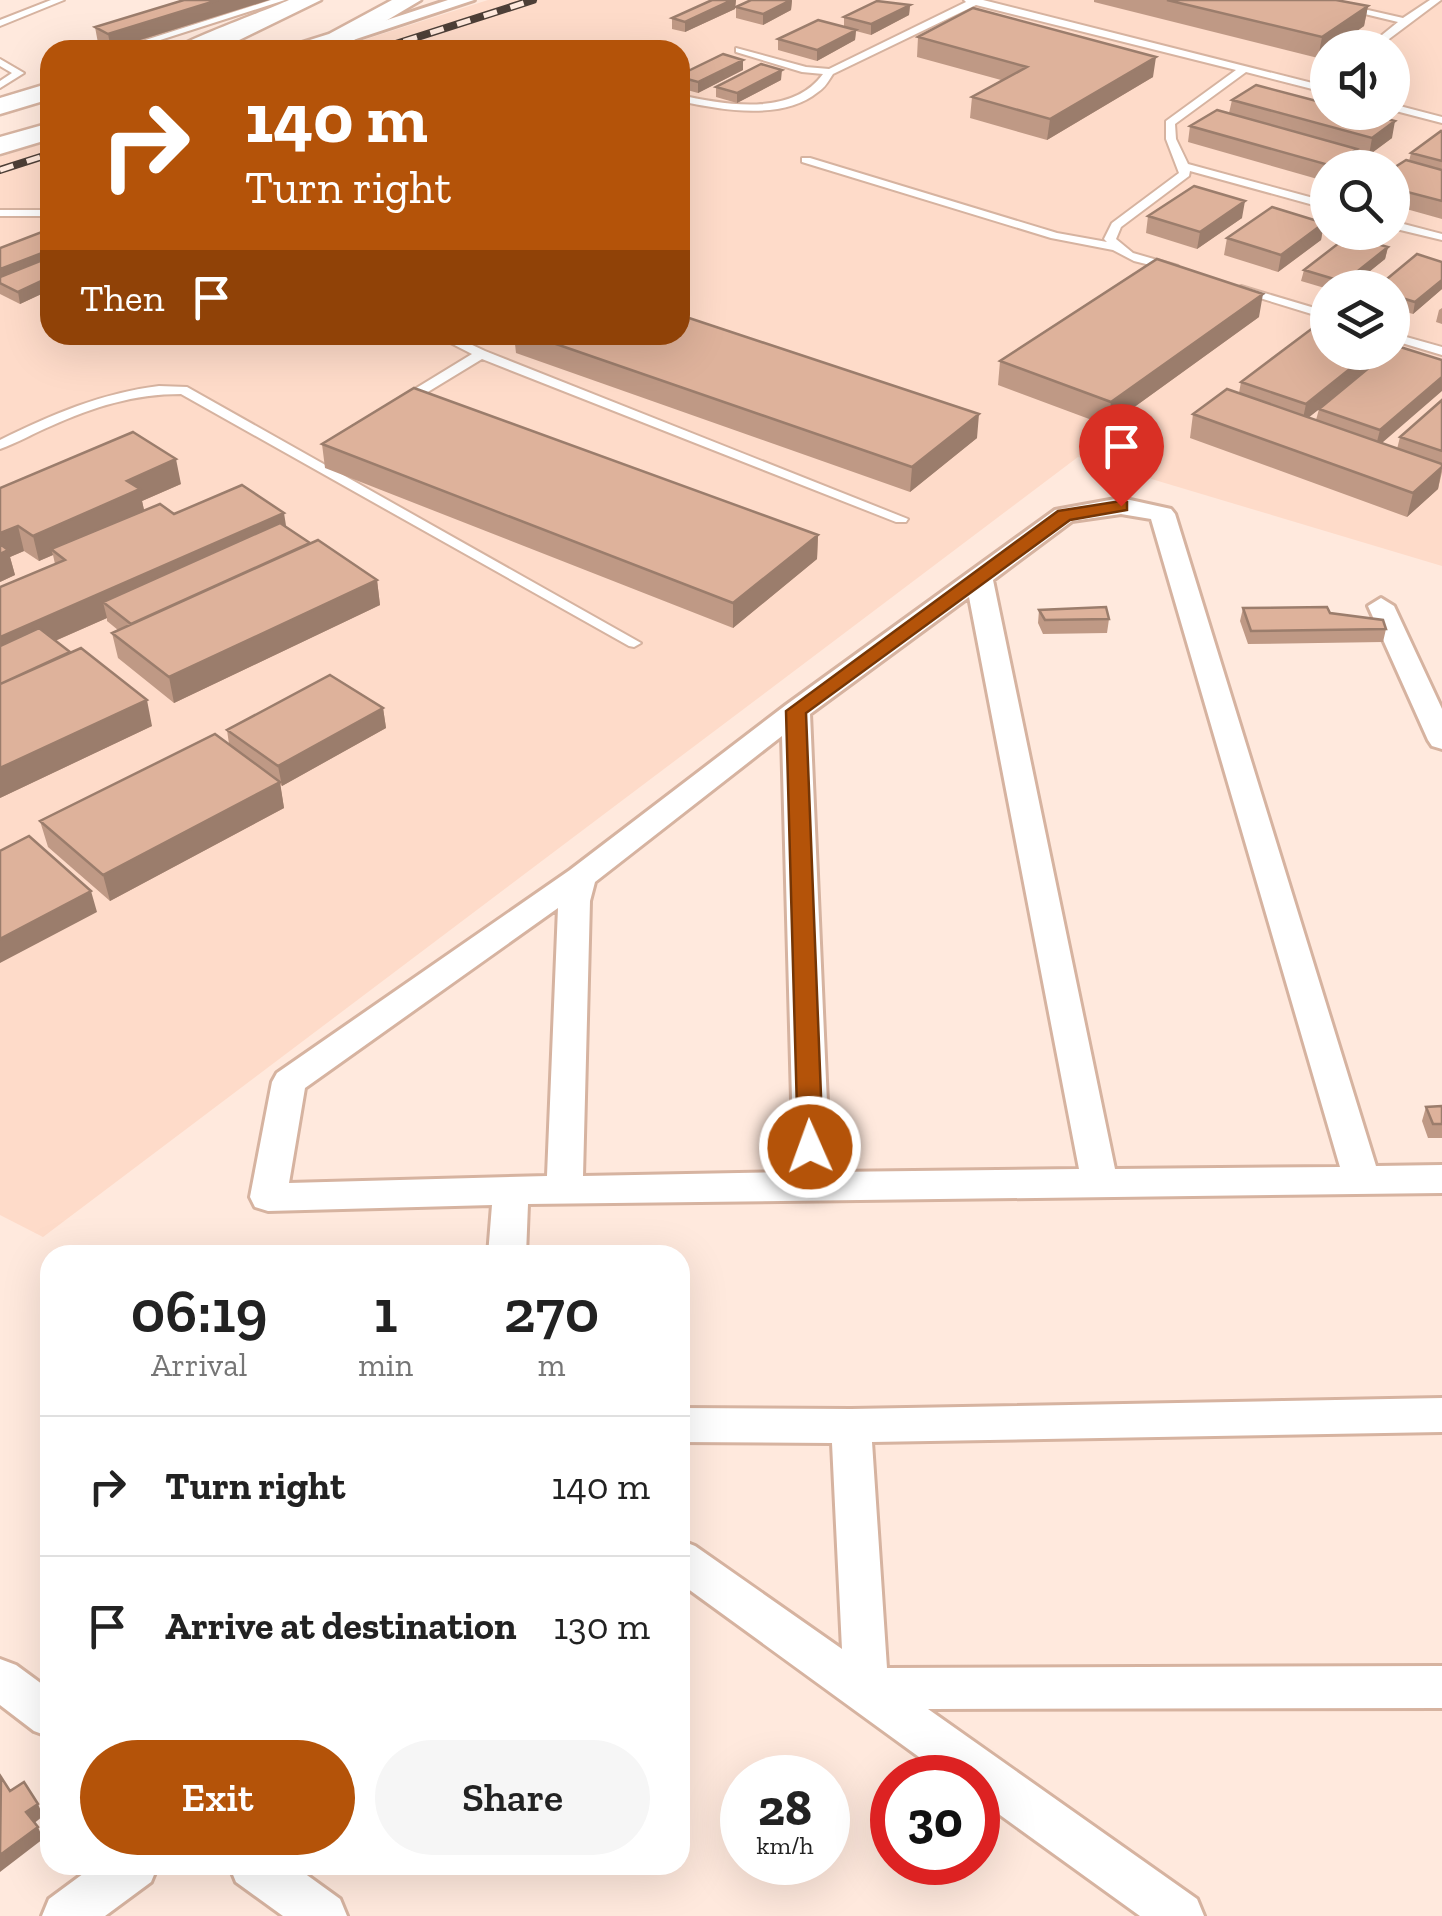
<!DOCTYPE html>
<html lang="en">
<head>
<meta charset="utf-8">
<style>
	body { margin:0; font-family:"Zilla Slab",serif; background:#f6f6f6; color:#222; height:100vh; display:flex; flex-direction:column; font-size:38px; white-space:nowrap }
	* { box-sizing:border-box; margin:0 }
	p { font-size:32px; color:#767676 }
	.icon { flex:none; width:55px; height:55px; fill:none; stroke:currentColor; stroke-width:2; stroke-linecap:round; stroke-linejoin:round }
	.map { position:relative; flex:1; overflow:hidden }
	.details { position:absolute; left:40px; top:1245px; width:650px; height:630px; display:flex; flex-direction:column; background:#fff; border-radius:30px; box-shadow:0 10px 40px #0002 }
	.details>* { flex:none }
	.banner { position:absolute; left:40px; top:40px; width:650px; height:305px; border-radius:30px; box-shadow:0 10px 40px #0002; background:#b45309; color:#fff; overflow:hidden }
	.fabs { position:absolute; left:1310px; top:30px; display:grid; gap:20px }
	.fabs a { display:grid; place-items:center; width:100px; height:100px; border-radius:50%; background:#fff; box-shadow:0 10px 40px #0002; font-size:50px }
	.speed { position:absolute; left:720px; top:1755px; display:flex; gap:20px; font-size:50px; font-weight:700; text-align:center }
	.speed>* { display:grid; place-content:center; width:130px; height:130px; border-radius:50%; background:#fff; box-shadow:0 10px 40px #0002; line-height:1 }
	.speed small { font-size:25px; font-weight:400 }
	.speed .limit { border:15px solid #d22; background:#fff; color:#111 }
	.pin { position:absolute; display:grid; place-items:center; width:85px; height:85px; color:#fff; margin:-102px -42px; border-radius:50% 50% 50% 0; rotate:-45deg; box-shadow:0 0 10px #0007 }
	.pin .icon { rotate:45deg }
	.me { position:absolute; width:110px; margin:-55px; rotate:358deg; stroke-linejoin:round; filter:drop-shadow(0 0 8px #0008) }
	.turn { display:flex; align-items:center; gap:35px; height:210px; padding:0 40px; font-size:45px }
	.turn .icon { width:130px; height:130px; stroke-width:2.5 }
	.turn b { display:block; font-size:70px; line-height:85px }
	.then { display:flex; align-items:center; height:95px; padding:0 40px; background:#0003; gap:20px; font-size:38px }
	.eta { display:flex; justify-content:space-evenly; align-items:center; height:170px; text-align:center }
	.eta b { font-size:60px; font-weight:600; line-height:70px }
	.primary-button { display:flex; gap:20px; margin-top:auto; padding:20px 40px }
	.primary-button a { flex:1; height:115px; border-radius:60px; background:#b45309; color:#fff; font-size:40px; font-weight:600; line-height:115px; text-align:center }
	.primary-button a+a { background:#f6f6f6; color:#222 }
	ul { padding:0; list-style:none }
	li { display:flex; align-items:center; gap:30px; height:140px; padding:0 40px; border-top:2px solid #e0e0e0 }
	li div { flex:1 }
	li b { display:block; font-size:38px }
	li em { font-style:normal }
	.map>svg:first-child { display:block }
</style>
</head>
<body>
<div class="map">
<svg width="1442" height="1916" viewBox="0 0 1442 1916">
	<rect width="100%" height="100%" fill="#ffe9dd"/>
	<!-- built -->
	<path fill="#fedbc9" fill-rule="evenodd" d="M488,0H1442V566L1078,457L43,1237L0,1215V157L50,141V335H680V50H332ZM1328,48H1392V112H1328ZM1328,168H1392V232H1328ZM1328,288H1392V352H1328Z"/>
	<g fill="none" stroke-linecap="round" stroke-linejoin="round">
		<!-- lane casing -->
		<g stroke="#d6b3a0" stroke-width="4">
			<path id="lane" d="M51,0H64L0,26V20Z
				M271,0H285L129,50H114Z
				M964,0H983L1328,87V93L1246,72L1175,124L1176,139L1188,164L1328,202V209L1190,171L1189,176L1121,227L1116,239L1133,253L1178,266V270L1174,271L1134,261L1113,250L1051,238L802,162V158H810L1057,233L1107,242L1104,239L1112,223L1179,173L1166,139V121L1236,70L976,5L833,74C829,80 825,88 818,92C783,121 721,110 680,101V95C725,105 792,117 823,74L802,72L736,52V48L806,67L829,69L966,2Z
				M1307,0H1324L1403,18L1430,0H1441L1377,48H1366L1398,22Z
				M0,59L24,73L0,88V81L12,73L0,66Z
				M1392,104L1442,117V123L1392,110Z
				M0,210H50V216H0Z
				M1392,221L1442,234V240L1392,228Z
				M1241,286L1328,312V319L1237,291L1235,289Z
				M1392,333L1442,347V355L1392,340Z
				M435,335H451L485,351L908,519L906,522H896L482,359L408,404H400V398L472,354Z
				M159,386L187,387L641,643L634,647L629,646L181,394C134,394 93,407 51,426C34,433 17,443 0,449V440C51,415 101,393 159,386Z"/>
		</g>
		<!-- street casing -->
		<g stroke="#d6b3a0" stroke-width="6">
			<path id="street" d="M448,0H474L344,43L338,44L329,39Z
				M1121,498L1171,509L1175,514L1376,1166L1442,1165V1193L528,1204L526,1255H488L492,1205L268,1211L255,1207L250,1197L272,1082L277,1073L570,870L786,705L1055,510ZM1121,514L1151,519L1340,1167L1115,1169L993,580L1072,521ZM969,597L1079,1169L830,1172L810,714ZM782,736L794,1172L583,1176L590,901L595,882ZM558,908L547,1176L289,1183L305,1088Z
				M1381,598L1394,606L1442,709V749L1432,746L1428,740L1368,606Z
				M1442,1398V1432L872,1442L887,1668L1442,1666V1708L928,1709L1197,1899L1204,1916H1140L978,1799V1778H948L680,1583V1540L695,1546L842,1649L832,1443L680,1442V1408L851,1409Z
				M0,1659L16,1665L50,1690V1737L34,1731L0,1705Z
				M95,1865H158L151,1882L105,1916H42L49,1899Z
				M229,1865H293L340,1899L347,1916H283L236,1882Z"/>
		</g>
		<!-- secondary casing -->
		<g stroke="#d6b3a0" stroke-width="5">
			<path id="secondary" d="M289,0H321L231,44L212,50H174C182,41 270,9 289,0Z
				M392,0H421L347,44L328,50H291L294,45L329,34Z
				M50,83V99L0,114V98Z
				M50,123V139L0,154V137Z"/>
		</g>
		<!-- lane -->
		<use href="#lane" fill="#fff" fill-rule="evenodd"/>
		<!-- street -->
		<use href="#street" fill="#fff" fill-rule="evenodd"/>
		<!-- secondary -->
		<use href="#secondary" fill="#fff" fill-rule="evenodd"/>
		<!-- rail casing -->
		<g stroke="#4d3f37" stroke-width="8">
			<path id="rail" d="M377,50L533,0
				M0,170L50,154"/>
		</g>
		<!-- rail -->
		<use href="#rail" stroke="#ffe9dd" stroke-width="5" stroke-dasharray="14" stroke-linecap="butt"/>
	</g>
	<!-- wall -->
	<path fill="#bf9985" fill-rule="evenodd" d="M184,0H269L111,49L98,43L95,27Z
		M712,0H736L735,9L685,32L672,29V18Z
		M792,0L791,10L763,25L736,18V7Z
		M1094,0H1336L1368,6L1364,26L1318,58L1094,2Z
		M910,5L909,15L871,35L856,31L855,40L817,61L778,50V39L844,27V17Z
		M918,37L1153,77L1047,140L970,118L972,97L1001,80L917,57Z
		M743,70L698,93L680,88V75Z
		M781,80L737,103L716,97V87Z
		M1232,100L1392,138L1369,155L1357,151L1354,165L1350,168H1328V182L1188,142L1190,126L1229,113Z
		M1442,132V219L1392,205V169L1409,161L1411,153Z
		M1148,216L1242,218L1197,249L1146,233Z
		M1324,223L1321,240L1278,272L1224,255L1227,238Z
		M50,230V290L20,304L0,294V248Z
		M1388,247L1385,259L1349,288H1328V289L1301,281L1304,270Z
		M1442,262V289L1413,314L1392,308V288Z
		M1442,308V324L1436,322L1439,310Z
		M1259,317L1108,426L998,385L1000,361Z
		M514,335H680L977,438L910,492L516,353Z
		M1381,358L1382,443L1397,449L1400,437L1442,400V472L1438,489L1407,517L1190,438L1193,414L1239,393L1241,382ZM1321,408L1319,409L1316,420L1308,417Z
		M322,444L818,535L817,559L733,628L325,468Z
		M181,484L142,501L144,510L286,528L310,543L377,580L380,605L174,703L118,658L112,633L118,630L107,621V618L55,641L152,726L0,798L55,564L53,555L39,561L24,551L10,557L15,575L0,582V488Z
		M1243,608L1330,613L1386,629L1383,642L1248,644L1240,621Z
		M1039,610L1109,619L1107,633L1043,634L1038,623Z
		M383,708L386,728L282,786L280,784L284,808L110,901L48,847L40,821L229,744L227,730Z
		M1442,1106V1138H1428L1422,1121L1426,1107Z"/>
	<!-- shaded-wall -->
	<path fill="#9b7d6c" d="M218,0H269L111,49L108,34Z
		M732,0H736L735,9L685,32V22Z
		M792,0L791,10L763,25V14Z
		M910,5L909,15L871,35V24Z
		M1368,6L1364,26L1333,48H1328V51L1318,58L1322,37Z
		M856,30L855,40L817,61V50Z
		M1156,57L1153,77L1047,140L1050,119Z
		M743,60V70L698,93V82Z
		M782,70L781,80L737,103V93Z
		M1395,121L1392,138L1369,155L1372,138Z
		M1357,149L1354,165L1350,168H1332Z
		M1245,201L1242,218L1197,249L1200,232Z
		M1324,223L1321,240L1278,272L1281,255Z
		M1388,247L1385,259L1349,288H1343L1344,282Z
		M50,250V262L0,282V269Z
		M50,277V290L20,304L18,292Z
		M1442,280V289L1413,314L1415,302Z
		M1263,294L1259,317L1108,426L1111,402Z
		M1371,352H1383L1381,359L1302,423L1306,404Z
		M1442,377V391L1375,449L1380,430Z
		M979,414L977,438L910,492L912,467Z
		M176,459L181,484L142,501L145,514L51,549L53,555L39,561L33,536L127,481Z
		M1442,467L1438,489L1407,517L1413,493Z
		M284,513L288,538L103,602L107,618L0,665V637Z
		M18,526L24,551L10,557L15,575L0,582V533Z
		M818,535L817,559L733,628V603Z
		M377,580L380,605L174,703L169,677Z
		M147,700L152,726L0,798V768Z
		M383,708L386,728L282,786L278,766Z
		M280,782L284,808L110,901L103,875Z
		M91,891L97,912L0,963V939Z
		M38,1804L43,1816L32,1825L26,1812Z
		M38,1827L43,1839L0,1872V1855Z"/>
	<!-- building -->
	<path fill="#deb29b" stroke="#9b7d6c" stroke-width="2.5" d="M184,0H218L108,34L95,27Z
		M712,0H732L685,22L672,18Z
		M751,0H791L763,14L736,7Z
		M1167,0H1336L1368,6L1322,37Z
		M877,1L910,5L871,24L844,17Z
		M973,8L1156,57L1050,119L972,97L1027,67L918,37Z
		M818,20L856,30L817,50L778,39Z
		M723,54L743,60L698,82L680,77V75Z
		M761,64L782,70L737,93L716,87Z
		M1256,85L1328,104V112H1361L1395,121L1372,138L1232,100Z
		M1217,110L1357,149L1332,166L1190,126Z
		M1441,131L1442,132V161L1411,153Z
		M1406,160L1442,170V201L1392,188V169Z
		M1194,186L1245,201L1200,232L1148,216Z
		M1272,207L1324,223L1281,255L1227,238Z
		M47,230H50V250L0,269V248Z
		M1348,236L1388,247L1344,282L1304,270Z
		M1417,254L1442,262V280L1415,302L1392,295V288H1376Z
		M50,257V277L18,292L0,283V277Z
		M1157,259L1263,294L1111,402L1000,361Z
		M680,315L979,414L912,467L530,335H680Z
		M1322,321L1328,322V352H1371L1306,404L1241,382Z
		M1397,346L1442,360V377L1380,430L1319,409L1388,352H1392V349Z
		M414,388L818,535L733,603L322,444Z
		M1227,389L1442,464V467L1413,493L1193,414Z
		M1442,400V451L1400,437Z
		M133,432L176,459L127,481L140,489L33,536L18,526L0,533V488Z
		M242,485L284,513L0,637V587L65,560L51,549L160,504L174,514Z
		M280,523L310,543L131,624L103,602Z
		M318,540L377,580L169,677L112,633Z
		M0,544L8,550L0,554Z
		M1106,607L1109,619L1045,620L1039,610Z
		M1327,607L1330,613L1383,620L1386,629L1251,631L1243,608Z
		M39,628L70,652L0,684V646Z
		M81,648L147,700L0,768V684Z
		M330,675L383,708L278,766L227,730Z
		M215,734L280,782L103,875L40,821Z
		M29,836L91,891L0,939V851Z
		M1442,1106V1124H1433L1426,1107Z
		M1,1777L10,1791L24,1782L38,1804L26,1812L38,1827L0,1855Z"/>
	<!-- route -->
	<path fill="#b45309" stroke="#753606" stroke-width="2.5" d="M1121,501L1127,502V510L1070,520L806,713L823,1147L819,1153H801L798,1147L786,711L1058,511Z"/>
</svg>
<div class="fabs">
<a><svg class="icon" aria-label="sound" viewBox="0 0 24 24"><path d="M4 9h4l5-4v14l-5-4H4zM17 9q2 3 0 6"/></svg></a>
<a><svg class="icon" aria-label="search" viewBox="0 0 24 24"><circle cx="10" cy="10" r="6"/><path d="M15 15l6 6"/></svg></a>
<a><svg class="icon" aria-label="layers" viewBox="0 0 24 24"><path d="M12 4l9 5-9 5-9-5zM3 14l9 5 9-5"/></svg></a>
</div>
<div class="speed"><div>28<small>km/h</small></div><div class="limit">30</div></div>
<div class="pin" style="left:1121px;top:506px;background:#d93025"><svg class="icon" aria-label="arrive" viewBox="0 0 24 24"><path d="M6 21V4h12l-3 4 3 4H6"/></svg></div>
<svg class="me" style="left:810px;top:1147px" viewBox="-20 -20 40 40"><circle r="17" fill="#b45309" stroke="#fff" stroke-width="3"/><path d="M0-11L8 9 0 5-8 9z" fill="#fff"/></svg>
<div class="banner">
<div class="turn"><svg class="icon" aria-label="right" viewBox="0 0 24 24"><path d="M7 20v-9h11M14 6l5 5-5 5"/></svg><div><b>140 m</b>Turn right</div></div>
<div class="then">Then<svg class="icon" aria-label="arrive" viewBox="0 0 24 24"><path d="M6 21V4h12l-3 4 3 4H6"/></svg></div>
</div>
<section class="details">
<div class="eta">
<div><b>06:19</b><p>Arrival</p></div>
<div><b>1</b><p>min</p></div>
<div><b>270</b><p>m</p></div>
</div>
<ul>
<li><svg class="icon" aria-label="right" viewBox="0 0 24 24"><path d="M7 20v-9h11M14 6l5 5-5 5"/></svg><div><b>Turn right</b></div><em>140 m</em></li>
<li><svg class="icon" aria-label="arrive" viewBox="0 0 24 24"><path d="M6 21V4h12l-3 4 3 4H6"/></svg><div><b>Arrive at destination</b></div><em>130 m</em></li>
</ul>
<div class="primary-button"><a>Exit</a><a>Share</a></div>
</section>
</div>
</body>
</html>
